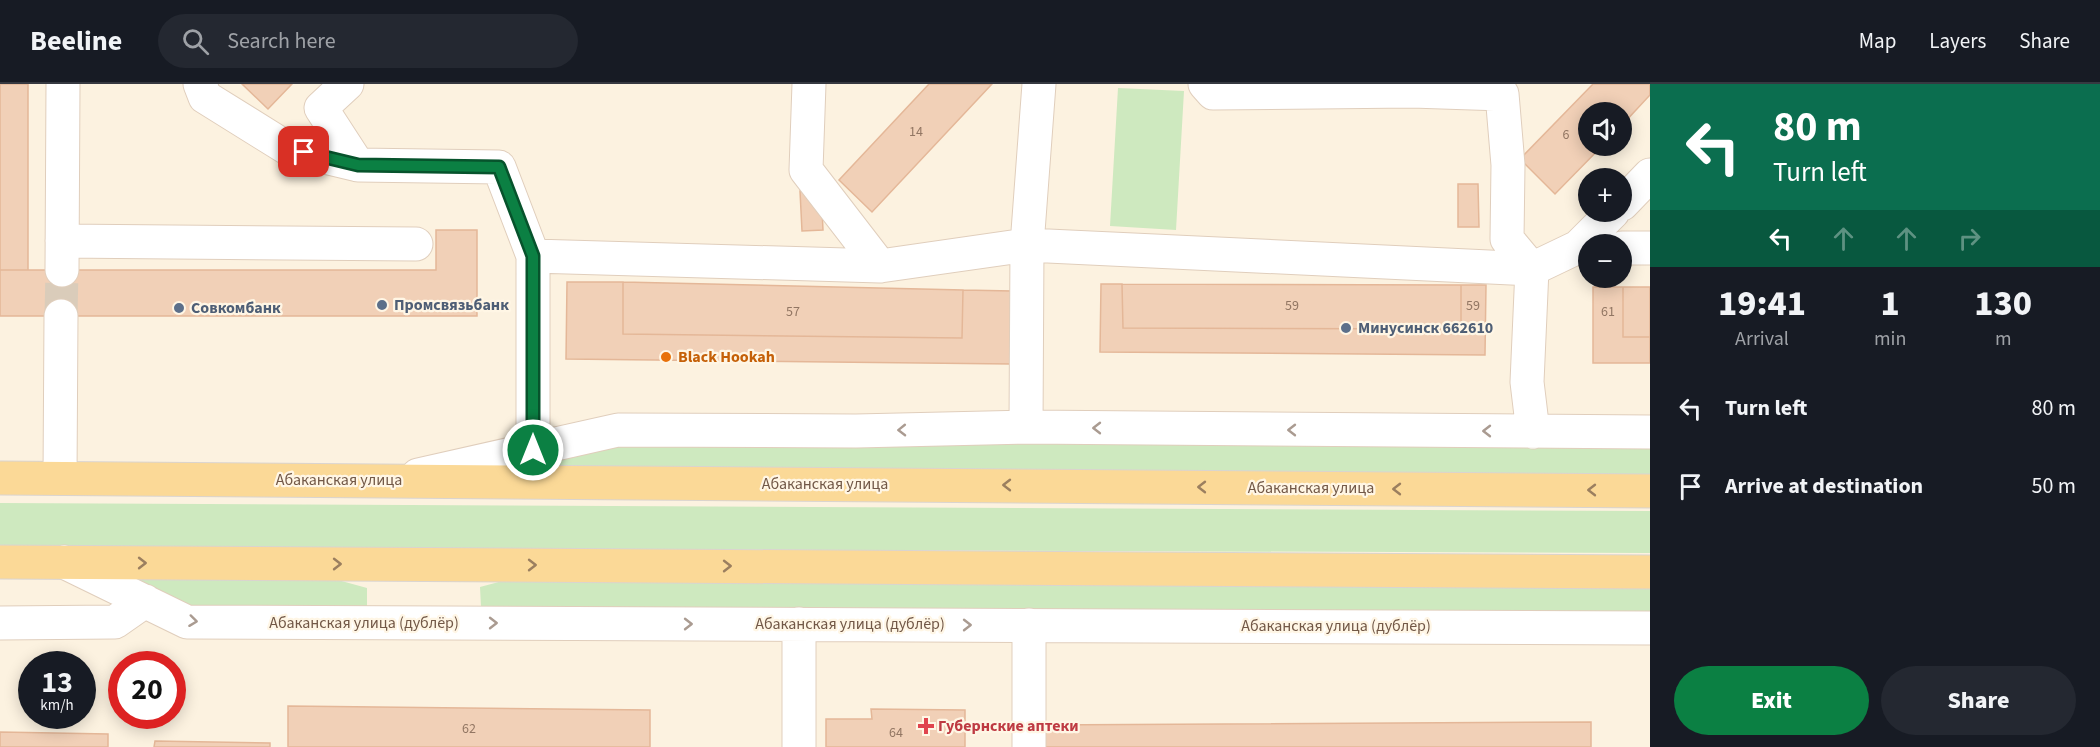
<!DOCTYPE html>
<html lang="en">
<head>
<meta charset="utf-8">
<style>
	body { margin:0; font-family:"Source Sans 3",sans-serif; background:#242831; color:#f1f3f6; height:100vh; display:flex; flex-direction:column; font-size:22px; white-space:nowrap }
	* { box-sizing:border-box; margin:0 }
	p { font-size:20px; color:#9ea1a6 }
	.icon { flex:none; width:33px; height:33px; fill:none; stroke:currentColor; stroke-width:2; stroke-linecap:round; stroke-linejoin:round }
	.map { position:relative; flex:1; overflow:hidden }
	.panel { display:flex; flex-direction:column; background:#171b24; width:450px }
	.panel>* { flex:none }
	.hud { background:#0b6e4f; color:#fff; overflow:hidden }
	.tools { position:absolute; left:1578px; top:18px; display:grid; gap:12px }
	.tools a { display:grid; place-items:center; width:54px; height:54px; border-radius:50%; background:#171b24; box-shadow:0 3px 15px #0003; font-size:30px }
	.speed { position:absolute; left:18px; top:567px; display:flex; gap:12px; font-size:30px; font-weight:700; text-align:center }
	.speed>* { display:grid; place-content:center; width:78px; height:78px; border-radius:50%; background:#171b24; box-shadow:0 3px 15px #0003; line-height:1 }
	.speed small { font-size:15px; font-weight:400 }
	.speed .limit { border:9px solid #d22; background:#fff; color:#111 }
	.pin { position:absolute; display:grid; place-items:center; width:51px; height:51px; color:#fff; margin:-26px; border-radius:12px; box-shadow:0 3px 9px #0006 }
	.me { position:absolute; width:66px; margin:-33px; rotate:0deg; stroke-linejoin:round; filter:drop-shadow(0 0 4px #0008) }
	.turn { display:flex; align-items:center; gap:21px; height:126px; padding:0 24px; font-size:27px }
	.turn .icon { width:78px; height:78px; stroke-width:2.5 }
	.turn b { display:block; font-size:42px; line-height:51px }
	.lanes { display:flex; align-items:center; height:57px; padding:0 24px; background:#0003; justify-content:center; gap:30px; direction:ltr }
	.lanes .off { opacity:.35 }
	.eta { display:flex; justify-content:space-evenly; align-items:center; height:102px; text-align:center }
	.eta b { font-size:36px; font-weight:800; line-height:42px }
	.button { display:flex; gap:12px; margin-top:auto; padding:12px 24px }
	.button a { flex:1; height:69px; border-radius:36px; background:#0b8043; color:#fff; font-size:24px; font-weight:800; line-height:69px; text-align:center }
	.button a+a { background:#242831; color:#f1f3f6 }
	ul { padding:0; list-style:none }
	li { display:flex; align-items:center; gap:18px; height:78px; padding:0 24px }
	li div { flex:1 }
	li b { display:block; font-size:22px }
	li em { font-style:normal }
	header { display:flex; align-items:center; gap:36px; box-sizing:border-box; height:84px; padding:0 30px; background:#171b24; border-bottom:2px solid #363941 }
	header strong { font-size:28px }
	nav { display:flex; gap:33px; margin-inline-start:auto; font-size:21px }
	.search { width:420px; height:54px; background:#242831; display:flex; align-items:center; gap:15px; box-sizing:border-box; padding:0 21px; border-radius:33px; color:#9ea1a6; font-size:22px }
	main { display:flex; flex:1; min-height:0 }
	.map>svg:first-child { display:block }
</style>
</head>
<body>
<header>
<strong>Beeline</strong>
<div class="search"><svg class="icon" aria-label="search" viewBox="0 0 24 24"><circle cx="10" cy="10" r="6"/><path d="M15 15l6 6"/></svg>Search here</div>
<nav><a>Map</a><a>Layers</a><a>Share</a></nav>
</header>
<main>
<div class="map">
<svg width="1650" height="663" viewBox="0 0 1650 663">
	<rect width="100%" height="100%" fill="#fcf2e0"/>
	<!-- green -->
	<path fill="#cee9bf" d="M1118,4L1184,7L1176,146L1110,142Z
		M637,356L1650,364V396L494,387Z
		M0,419L1650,427V469L0,463Z
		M316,490L367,504V522L195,523L109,492Z
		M529,490L1650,502V533L481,523L480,503Z"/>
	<!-- building -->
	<path fill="#f1d0b7" stroke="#e4b798" stroke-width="1.5" d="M0,0H28V186H0Z
		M242,0H292L268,25Z
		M929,0H992L872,128L839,96Z
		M1593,0H1650V11L1622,41V28H1588V62H1602L1555,110L1520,75Z
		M1458,100H1478L1479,143H1458Z
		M821,106L823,146L802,147L800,107Z
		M436,146H477V232H0V186H436Z
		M567,198H623V250L962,254L963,206L1012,207L1011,280L566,275Z
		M623,198L963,206L962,254L623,250Z
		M1101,200H1122L1123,244L1461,245V201H1486L1485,271L1100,268Z
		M1122,200L1461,201V245L1123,244Z
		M1593,203H1623V253H1650V279H1593Z
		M1623,203H1650V253H1623Z
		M288,622L650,626V663H288Z
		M871,625L965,626V663H826V635H872Z
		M1591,638V663H1038L1037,641Z
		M0,648L108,650V663H0Z
		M155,657L270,659V663H154Z"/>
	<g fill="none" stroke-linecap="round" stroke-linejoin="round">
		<!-- minor-tunnel -->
		<path stroke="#daccba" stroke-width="33" stroke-dasharray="33 16" stroke-linecap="butt" d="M61,232L62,186"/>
		<!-- minor casing -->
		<g stroke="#e0cebc" stroke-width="35">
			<path id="minor" d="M200,0L205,13L287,64L358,81
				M347,0L321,24L358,81L499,83L533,172
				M809,0L806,86L880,182
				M1205,0L1213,9L1412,7L1502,10L1508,81L1507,155L1532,185L1527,298L1533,348
				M1622,120L1650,91
				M62,157L416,160
				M1622,164H1650
				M62,186L63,0
				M1026,343L1027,161L1039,0
				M533,366V172L880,182L1027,161L1532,185L1578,163L1613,128
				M418,391L618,346L856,347L1026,343L1650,348
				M60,393L61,232
				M64,478L187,538L1650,544
				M0,539L115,538L145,517
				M1029,541V663
				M799,663V540"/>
		</g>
		<!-- major casing -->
		<g stroke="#dad4cf" stroke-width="35">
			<path id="major" d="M0,394L1650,407
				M0,478L1650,488"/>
		</g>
		<!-- minor -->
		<use href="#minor" stroke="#fff" stroke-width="33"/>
		<!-- major -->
		<use href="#major" stroke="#fbd997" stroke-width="33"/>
	</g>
	<!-- one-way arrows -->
	<defs><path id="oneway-chevron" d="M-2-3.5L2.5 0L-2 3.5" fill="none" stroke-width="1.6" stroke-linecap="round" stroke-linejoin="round" transform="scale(1.5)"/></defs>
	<g stroke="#aa9b91">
		<use href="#oneway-chevron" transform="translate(1097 344) rotate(-180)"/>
		<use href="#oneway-chevron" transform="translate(902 346) rotate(179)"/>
		<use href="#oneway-chevron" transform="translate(1292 346) rotate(-180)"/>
		<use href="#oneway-chevron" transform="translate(1487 347) rotate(-180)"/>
		<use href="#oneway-chevron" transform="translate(193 537) rotate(7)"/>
		<use href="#oneway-chevron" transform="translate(493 539)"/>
		<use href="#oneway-chevron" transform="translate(688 540)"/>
		<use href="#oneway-chevron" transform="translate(967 541)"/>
	</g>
	<g stroke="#9b7f5f">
		<use href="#oneway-chevron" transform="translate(1007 401) rotate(-180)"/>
		<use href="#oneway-chevron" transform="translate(1202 403) rotate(-180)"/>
		<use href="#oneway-chevron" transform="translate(1397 405) rotate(-180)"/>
		<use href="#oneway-chevron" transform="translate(1592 406) rotate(-180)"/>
		<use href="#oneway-chevron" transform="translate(142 479)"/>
		<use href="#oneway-chevron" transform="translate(337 480)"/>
		<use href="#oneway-chevron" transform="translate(532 481)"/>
		<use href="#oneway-chevron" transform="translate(727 482)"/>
	</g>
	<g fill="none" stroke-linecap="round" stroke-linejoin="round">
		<!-- route casing -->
		<g stroke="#07532c" stroke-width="15">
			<path id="route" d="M304,68L358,81L499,83L533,172V366"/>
		</g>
		<!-- route -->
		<use href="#route" stroke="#0b8043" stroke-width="10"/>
	</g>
	<!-- markers -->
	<g fill="#5c6f8a" stroke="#fff6e5" stroke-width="2">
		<circle cx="382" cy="221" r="6"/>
		<circle cx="179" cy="224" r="6"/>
		<circle cx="1346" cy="244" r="6"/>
	</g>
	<circle fill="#e8710a" stroke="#fff6e5" stroke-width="2" cx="666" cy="273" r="6"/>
	<path fill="#e0444e" stroke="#fff6e5" stroke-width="2" d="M923 633h6v6h6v6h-6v6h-6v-6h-6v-6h6z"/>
	<g text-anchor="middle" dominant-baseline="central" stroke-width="4.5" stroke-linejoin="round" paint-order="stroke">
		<!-- number labels -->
		<g font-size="14" fill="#927663">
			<text x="916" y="48">14</text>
			<text x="1566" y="51">6</text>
			<text x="1292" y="222">59</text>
			<text x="1473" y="222">59</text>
			<text x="793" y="228">57</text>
			<text x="1608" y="228">61</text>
			<text x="469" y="645">62</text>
			<text x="896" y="649">64</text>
		</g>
		<!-- service labels -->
		<g font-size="16" font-weight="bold" fill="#4e5e75" stroke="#fff6e5" text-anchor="start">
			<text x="394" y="221">Промсвязьбанк</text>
			<text x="191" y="224">Совкомбанк</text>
			<text x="1358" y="244">Минусинск 662610</text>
		</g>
		<!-- food labels -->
		<g font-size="16" font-weight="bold" fill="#c56008" stroke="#fff6e5" text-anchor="start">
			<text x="678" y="273">Black Hookah</text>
		</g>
		<!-- street labels -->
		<g font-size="16" fill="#725847" stroke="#fff6e5">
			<text x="339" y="396">Абаканская улица</text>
			<text x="825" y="400">Абаканская улица</text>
			<text x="1311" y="404">Абаканская улица</text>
			<text x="364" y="539">Абаканская улица (дублёр)</text>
			<text x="850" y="540">Абаканская улица (дублёр)</text>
			<text x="1336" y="542">Абаканская улица (дублёр)</text>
		</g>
		<!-- health labels -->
		<g font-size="16" font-weight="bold" fill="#be3a42" stroke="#fff6e5" text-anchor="start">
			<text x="938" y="642">Губернские аптеки</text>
		</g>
	</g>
</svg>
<div class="tools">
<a><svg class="icon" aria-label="sound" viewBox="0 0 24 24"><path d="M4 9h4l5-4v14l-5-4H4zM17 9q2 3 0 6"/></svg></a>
<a>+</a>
<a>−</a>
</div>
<div class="speed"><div>13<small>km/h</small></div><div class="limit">20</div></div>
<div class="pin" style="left:304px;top:68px;background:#d93025"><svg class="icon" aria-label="arrive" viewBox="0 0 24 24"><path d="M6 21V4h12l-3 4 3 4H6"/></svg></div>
<svg class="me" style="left:533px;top:366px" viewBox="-20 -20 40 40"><circle r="17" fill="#0b8043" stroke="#fff" stroke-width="3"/><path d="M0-11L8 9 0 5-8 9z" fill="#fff"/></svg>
</div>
<section class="panel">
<div class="hud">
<div class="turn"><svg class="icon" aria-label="left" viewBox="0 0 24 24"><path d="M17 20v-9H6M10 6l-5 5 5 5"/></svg><div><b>80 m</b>Turn left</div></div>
<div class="lanes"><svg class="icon" aria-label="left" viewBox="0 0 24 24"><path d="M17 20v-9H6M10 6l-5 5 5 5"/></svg><svg class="icon off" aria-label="ahead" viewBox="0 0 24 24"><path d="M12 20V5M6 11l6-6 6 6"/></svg><svg class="icon off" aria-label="ahead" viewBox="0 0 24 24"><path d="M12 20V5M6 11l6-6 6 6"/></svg><svg class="icon off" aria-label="right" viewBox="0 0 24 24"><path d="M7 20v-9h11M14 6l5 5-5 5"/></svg></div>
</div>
<div class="eta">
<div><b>19:41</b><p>Arrival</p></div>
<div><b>1</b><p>min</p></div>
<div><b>130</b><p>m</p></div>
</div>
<ul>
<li><svg class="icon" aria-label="left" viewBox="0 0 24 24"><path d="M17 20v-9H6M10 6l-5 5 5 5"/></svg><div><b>Turn left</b></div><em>80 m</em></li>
<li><svg class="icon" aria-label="arrive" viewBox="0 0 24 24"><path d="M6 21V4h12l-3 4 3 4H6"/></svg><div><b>Arrive at destination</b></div><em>50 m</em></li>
</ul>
<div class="button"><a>Exit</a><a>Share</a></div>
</section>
</main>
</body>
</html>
